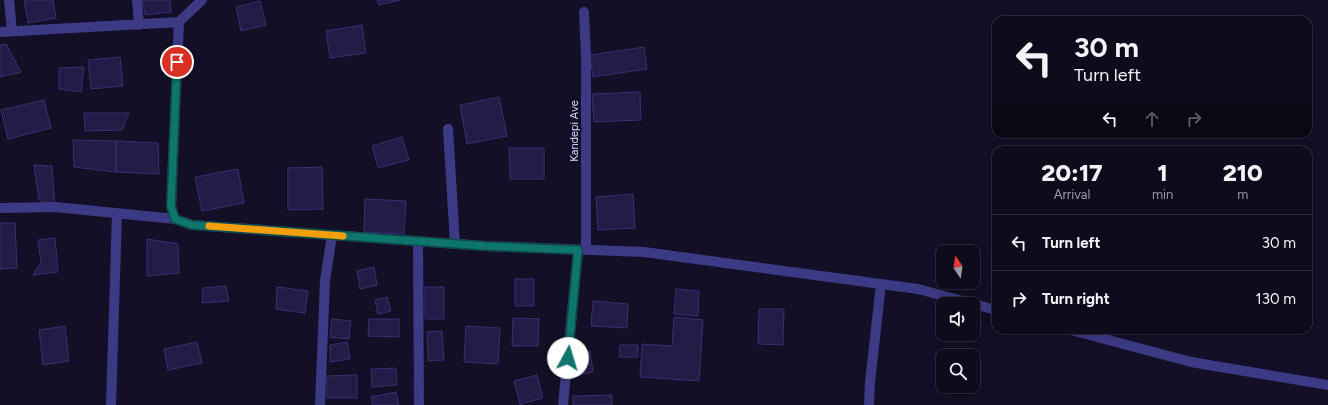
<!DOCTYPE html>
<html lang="en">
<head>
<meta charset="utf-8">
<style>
	body { margin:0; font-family:Figtree,sans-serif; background:#171425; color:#f1f3f6; height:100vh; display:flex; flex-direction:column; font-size:15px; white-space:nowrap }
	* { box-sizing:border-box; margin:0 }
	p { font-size:13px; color:#9b9ba3 }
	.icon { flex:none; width:22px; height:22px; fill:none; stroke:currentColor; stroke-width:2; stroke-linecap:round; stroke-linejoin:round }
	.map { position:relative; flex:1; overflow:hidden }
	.details { position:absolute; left:992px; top:146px; width:320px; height:188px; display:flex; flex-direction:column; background:#0e0b1c; border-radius:12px; box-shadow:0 2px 10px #0003,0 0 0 1px #2e2b3b }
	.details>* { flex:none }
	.top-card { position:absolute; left:992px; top:16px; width:320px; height:122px; border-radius:12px; box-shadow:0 2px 10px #0003,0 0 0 1px #2e2b3b; background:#0e0b1c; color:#f1f3f6; overflow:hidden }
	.needle { width:26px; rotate:347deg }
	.controls { position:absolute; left:936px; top:245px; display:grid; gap:8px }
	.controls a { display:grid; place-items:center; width:44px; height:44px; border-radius:8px; background:#0e0b1c; box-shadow:0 2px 10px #0003,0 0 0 1px #2e2b3b; font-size:20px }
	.pin { position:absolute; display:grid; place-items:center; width:34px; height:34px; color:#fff; margin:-17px; border:2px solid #fff; border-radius:50%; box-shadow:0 1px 4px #0007 }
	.me { position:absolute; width:44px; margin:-22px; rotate:6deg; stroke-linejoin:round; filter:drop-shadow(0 0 3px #0008) }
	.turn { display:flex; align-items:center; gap:14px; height:84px; padding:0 16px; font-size:18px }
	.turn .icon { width:52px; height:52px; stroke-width:2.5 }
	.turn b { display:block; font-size:28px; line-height:34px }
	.lanes { display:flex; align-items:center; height:38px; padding:0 16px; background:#0003; justify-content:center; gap:20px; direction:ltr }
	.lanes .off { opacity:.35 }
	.eta { display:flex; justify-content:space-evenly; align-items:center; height:68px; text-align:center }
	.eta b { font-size:24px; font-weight:800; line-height:28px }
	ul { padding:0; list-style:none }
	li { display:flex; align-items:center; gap:12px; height:56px; padding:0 16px; border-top:1px solid #2e2b3b }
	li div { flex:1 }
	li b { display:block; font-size:15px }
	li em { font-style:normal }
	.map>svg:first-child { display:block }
</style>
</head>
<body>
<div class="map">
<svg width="1328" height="405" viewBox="0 0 1328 405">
	<rect width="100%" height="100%" fill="#130f26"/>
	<!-- building -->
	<path fill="#241b47" stroke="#3b2d73" d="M24,0H53L56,18L28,23Z
		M143,0H170L171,12L145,15Z
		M377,0H400L379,5Z
		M260,1L266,25L241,31L236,7Z
		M362,25L366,53L330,58L326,31Z
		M6,44L21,72L0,77V45Z
		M644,47L647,69L593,77L590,55Z
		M120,57L123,86L91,89L88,60Z
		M84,67L81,92L59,89V68Z
		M640,92L641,120L594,122L592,94Z
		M499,97L507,136L467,144L460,105Z
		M44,100L51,128L8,139L1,110Z
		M84,113H129L122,130L85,131Z
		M402,137L409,160L378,168L372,146Z
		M73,140L116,141V172L74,167Z
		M116,141L158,143L159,174L116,172Z
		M509,148H544V179H510Z
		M34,165L52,166L55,207L39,200Z
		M322,167L323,209L288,210V168Z
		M238,169L244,203L202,211L195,177Z
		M633,194L635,228L598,230L596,197Z
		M365,199L406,201L404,234L364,232Z
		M0,223H15L17,268L0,269Z
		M55,238L58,272L33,275L41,262L38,240Z
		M147,239L178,244L179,273L147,276Z
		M374,267L377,285L360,289L357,271Z
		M515,279H534V306H515Z
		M226,286L229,301L202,303L203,288Z
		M277,287L308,291L305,313L276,309Z
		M425,287H444V319H425Z
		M676,289L699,291L698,316L674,314Z
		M387,297L391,311L378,314L375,300Z
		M593,301L628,304L627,328L591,326Z
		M759,309H784L783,345L758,344Z
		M674,317L703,320L699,381L640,377L642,344L672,346Z
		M513,318L539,319L538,346H512Z
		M332,319L351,321L349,339L330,337Z
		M369,319H399V337L368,336Z
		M65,326L69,361L43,365L39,330Z
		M466,326L500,328L498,364L464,362Z
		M442,331L444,360L428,361L427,332Z
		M197,342L202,363L168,370L164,349Z
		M347,342L350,359L330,362V345Z
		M620,345H638V357H619Z
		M590,351L593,372L578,375L575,354Z
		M396,368L397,385L372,387L371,369Z
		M357,375V398H327V376Z
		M537,375L543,398L520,404L514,381Z
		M396,392L399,405H373L371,397Z
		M612,395V405H573V396Z"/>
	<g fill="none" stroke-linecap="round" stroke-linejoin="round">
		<!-- minor -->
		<path stroke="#3d3a85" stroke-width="10" d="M9,0L12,31
			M137,0L139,25
			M202,0L179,22L171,206L175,219L192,225L485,246L644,252L918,289L996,310
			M584,12L586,56V250
			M0,32L179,22
			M448,129L455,244
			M0,208L55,207L175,219
			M418,241L419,405
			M1071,330L1191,362L1328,385
			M111,405L117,213
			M320,405L325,280L332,235
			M563,405L578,250
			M869,405L870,382L881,284"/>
	</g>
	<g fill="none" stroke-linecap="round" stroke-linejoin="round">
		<!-- route casing -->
		<g stroke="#0a4d48" stroke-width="10">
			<path id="route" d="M177,62L171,206L175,219L192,225L207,226L485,246L578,250L568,358"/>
		</g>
		<!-- route -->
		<use href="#route" stroke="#0f766e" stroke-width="7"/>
		<!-- slow -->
		<path stroke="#f59e0b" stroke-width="7" d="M209,226L343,236"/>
	</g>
	<g text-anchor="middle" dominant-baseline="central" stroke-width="4" stroke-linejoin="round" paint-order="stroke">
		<!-- street labels -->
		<g font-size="11" fill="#d9d4ff" stroke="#130f26">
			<text transform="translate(574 131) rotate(-90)">Kandepi Ave</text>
		</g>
	</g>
</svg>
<div class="controls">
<a><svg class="needle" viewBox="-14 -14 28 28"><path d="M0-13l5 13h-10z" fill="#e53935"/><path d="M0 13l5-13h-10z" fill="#9b9ba3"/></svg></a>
<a><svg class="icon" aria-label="sound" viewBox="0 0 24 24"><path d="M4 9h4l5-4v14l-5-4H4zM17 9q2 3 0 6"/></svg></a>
<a><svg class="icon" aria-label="search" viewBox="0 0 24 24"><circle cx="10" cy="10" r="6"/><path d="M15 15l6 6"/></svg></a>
</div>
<div class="pin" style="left:177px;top:62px;background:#d93025"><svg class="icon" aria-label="arrive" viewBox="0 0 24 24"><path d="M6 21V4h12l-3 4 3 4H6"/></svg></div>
<svg class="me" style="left:568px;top:358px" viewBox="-20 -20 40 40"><circle r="19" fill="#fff"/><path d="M0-13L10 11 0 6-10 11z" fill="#0f766e"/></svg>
<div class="top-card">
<div class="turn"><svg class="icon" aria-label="left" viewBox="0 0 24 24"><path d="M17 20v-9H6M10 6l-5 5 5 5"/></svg><div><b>30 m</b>Turn left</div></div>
<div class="lanes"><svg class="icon" aria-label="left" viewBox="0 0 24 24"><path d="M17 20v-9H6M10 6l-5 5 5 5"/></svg><svg class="icon off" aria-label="ahead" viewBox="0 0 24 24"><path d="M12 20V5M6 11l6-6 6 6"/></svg><svg class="icon off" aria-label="right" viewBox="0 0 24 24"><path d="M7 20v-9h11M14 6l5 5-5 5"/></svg></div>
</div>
<section class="details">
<div class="eta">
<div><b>20:17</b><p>Arrival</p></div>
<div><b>1</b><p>min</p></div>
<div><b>210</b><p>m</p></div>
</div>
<ul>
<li><svg class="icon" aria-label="left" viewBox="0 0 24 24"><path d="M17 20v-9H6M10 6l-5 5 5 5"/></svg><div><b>Turn left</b></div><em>30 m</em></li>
<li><svg class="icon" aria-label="right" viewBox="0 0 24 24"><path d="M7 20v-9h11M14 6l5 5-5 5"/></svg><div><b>Turn right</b></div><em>130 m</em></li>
</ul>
</section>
</div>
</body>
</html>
